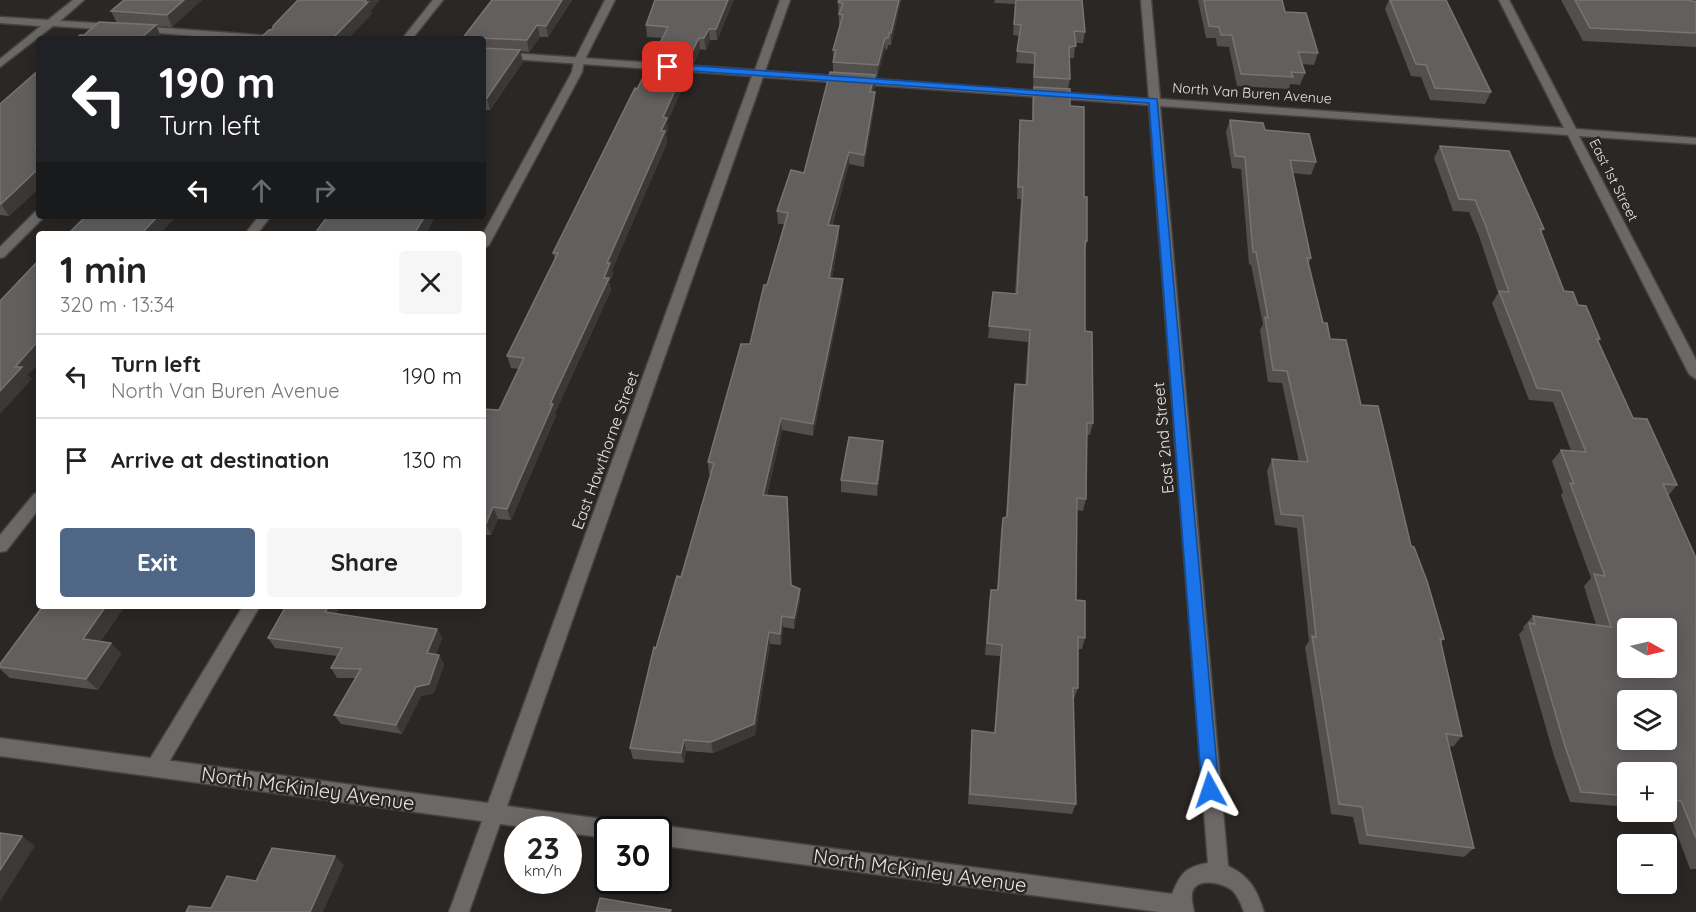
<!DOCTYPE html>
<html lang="en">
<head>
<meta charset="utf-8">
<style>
	body { margin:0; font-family:Quicksand,sans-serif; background:#f6f6f6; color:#222; height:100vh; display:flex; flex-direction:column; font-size:22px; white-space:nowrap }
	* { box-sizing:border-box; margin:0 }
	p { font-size:20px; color:#767676 }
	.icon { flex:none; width:33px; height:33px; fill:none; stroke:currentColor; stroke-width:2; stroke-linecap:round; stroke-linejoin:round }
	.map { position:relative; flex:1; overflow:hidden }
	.panel { position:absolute; left:36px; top:231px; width:450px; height:378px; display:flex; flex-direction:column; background:#fff; border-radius:6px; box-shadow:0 3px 15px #0003 }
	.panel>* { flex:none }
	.top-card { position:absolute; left:36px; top:36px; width:450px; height:183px; border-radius:6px; box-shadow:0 3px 15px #0003; background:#202124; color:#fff; overflow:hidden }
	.needle { width:39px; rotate:98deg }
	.buttons { position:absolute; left:1617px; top:618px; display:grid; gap:12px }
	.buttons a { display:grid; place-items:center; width:60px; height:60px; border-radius:6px; background:#fff; box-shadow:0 3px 15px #0003; font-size:30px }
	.speed { position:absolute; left:504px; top:816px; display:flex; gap:12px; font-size:30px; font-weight:700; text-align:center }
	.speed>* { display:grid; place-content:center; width:78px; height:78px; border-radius:50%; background:#fff; box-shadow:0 3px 15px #0003; line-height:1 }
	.speed small { font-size:15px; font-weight:400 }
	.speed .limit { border:3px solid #111; border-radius:9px; background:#fff; color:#111 }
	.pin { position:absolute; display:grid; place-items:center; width:51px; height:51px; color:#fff; margin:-26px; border-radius:12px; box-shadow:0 3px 9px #0006 }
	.me { position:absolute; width:66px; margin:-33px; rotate:355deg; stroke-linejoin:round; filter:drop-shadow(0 0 4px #0008) }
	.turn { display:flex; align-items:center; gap:21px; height:126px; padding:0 24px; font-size:27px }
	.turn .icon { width:78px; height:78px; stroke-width:2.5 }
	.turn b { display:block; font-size:42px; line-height:51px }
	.lanes { display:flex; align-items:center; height:57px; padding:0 24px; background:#0003; justify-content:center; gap:30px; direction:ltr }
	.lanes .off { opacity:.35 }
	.round { display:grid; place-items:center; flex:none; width:63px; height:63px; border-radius:6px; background:#f6f6f6 }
	.overview { display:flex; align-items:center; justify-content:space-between; height:102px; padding:0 24px }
	h1 { font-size:36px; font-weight:800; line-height:45px }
	.button { display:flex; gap:12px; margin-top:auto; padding:12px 24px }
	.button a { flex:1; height:69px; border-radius:6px; background:#4f6784; color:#fff; font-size:24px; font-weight:800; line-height:69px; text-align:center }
	.button a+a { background:#f6f6f6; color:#222 }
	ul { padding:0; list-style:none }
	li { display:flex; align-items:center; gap:18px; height:84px; padding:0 24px; border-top:2px solid #e0e0e0 }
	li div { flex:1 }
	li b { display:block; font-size:22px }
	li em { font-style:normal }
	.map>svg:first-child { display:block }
</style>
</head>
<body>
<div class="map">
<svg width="1696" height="912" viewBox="0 0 1696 912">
	<rect width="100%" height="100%" fill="#2a2725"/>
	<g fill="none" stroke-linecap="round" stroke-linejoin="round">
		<!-- service casing -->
		<g stroke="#464341" stroke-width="3">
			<path id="service" d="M605,0H615L584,61L582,72L489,245L483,249V234L572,72L574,61Z
				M39,211V216H44L43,218L4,257L0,258V247L35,212Z
				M243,606H260L162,774L155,777L148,774L146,768L148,762Z"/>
		</g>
		<!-- minor casing -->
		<g stroke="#464341" stroke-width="3">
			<path id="minor" d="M73,0H84L60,21L114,24L119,27L114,30L53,26L0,67V59L41,26L0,23V17L48,20Z
				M433,0H443L412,39H402Z
				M780,0H790L765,71L1149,99L1141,0H1151L1160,99L1564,128L1499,0H1509L1576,129L1696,138V144L1579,136L1696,360V379L1689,374L1568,135L1160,106L1228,866C1250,876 1257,890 1264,912H1244C1241,904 1239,898 1233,891C1224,883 1196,876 1192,893C1191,899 1193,906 1194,912H1159L658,845V830H651L658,825L1172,894C1181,873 1185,867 1208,863L1149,105L763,77L507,806L617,821L624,823L626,830H608V838L568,833V830H544L500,824L469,912H449L482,821L0,756V738L488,803L752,76L483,57V51L755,70Z
				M138,26L271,36L276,39H231L134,31V27Z
				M259,216H271L257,234H245Z
				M39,492V509L6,551L0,552V535L34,494Z"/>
		</g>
		<!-- service -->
		<use href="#service" fill="#6b6866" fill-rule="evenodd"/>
		<!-- minor -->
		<use href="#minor" fill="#6b6866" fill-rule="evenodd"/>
	</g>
	<!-- wall -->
	<path fill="#524f4d" d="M202,0L172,27L156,26L161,37L159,39H74L117,23L111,11Z
		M492,0H572L548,37H540L529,52L520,51L523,62L490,110H483V39H462Z
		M655,0H734L717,40H710L706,50L700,49L694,63H688L689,74L667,122L668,129L666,135L667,143L612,270L613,275L609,282L611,290L555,413L556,416L511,520L498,519L491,535H483V409L499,410L519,369L511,368L507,356L555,260L553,253L658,60L657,49L662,38L647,37L646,25Z
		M901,0L891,45H888L887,50L885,49L877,77H875V87L873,92H875V104L864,167L849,164L832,226L839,238L832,278L843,291L813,436L782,430L767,495L791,585L800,589V600L794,629L783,627L781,645L770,644L755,735L713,753L686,751L684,763L633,759L630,748L656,648L681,577L711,474H709L708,462L750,344L784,224H778L777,211L804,173L833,72V50L840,26H839L838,2Z
		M995,0H1082L1085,32L1083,43H1075L1074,58H1069L1070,79L1068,89L1084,197L1087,241L1085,251V331L1093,423L1090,435H1086V499L1083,511L1076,510V600L1085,638L1082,649H1078V688L1074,699H1073L1076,804L1072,814L968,804L971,741L972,730L994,733L1000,656L985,655L989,601L991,590H997L1001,530L1003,518L1006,517L1013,397L1015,384L1025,385L1028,342L988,338L993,292L1015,294L1021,199H1017L1019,132L1020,120H1032V99L1034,88H1033L1034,64L1016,63L1019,36L1013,35L1015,4L994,3Z
		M1198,0H1282L1285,12L1318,53L1314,65L1302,64L1305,73L1300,85L1290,84L1289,89L1237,86L1229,47L1217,46L1216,38H1206Z
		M1389,0H1446L1491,92L1485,104L1430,100L1421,77L1411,76L1385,9Z
		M1561,0H1696V47L1583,41Z
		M39,70V188L9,216L0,215V104Z
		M1230,120L1265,130L1316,162L1311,175L1293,173L1311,258L1308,265L1323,323L1361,405L1444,639L1441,643L1462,736L1453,747L1449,746L1474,848L1464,857L1359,844L1353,817L1331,814L1305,647L1309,641L1297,528L1275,525L1267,471L1272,459L1299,462L1282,383L1268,382L1260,330L1263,324L1251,265L1249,264L1241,169L1232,168L1226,132Z
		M1440,146L1544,229L1541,233L1564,291L1578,305L1600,339L1598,342L1633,418L1677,485L1668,496L1696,558V869H1690L1668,810H1666V772H1628V807L1570,802L1554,756L1519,634L1524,629L1523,627L1533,616L1596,625L1584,586L1591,578L1561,495L1563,492L1552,461L1561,450L1571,451L1553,402L1529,400L1492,303L1498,293L1479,236L1469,212L1453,211L1434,158Z
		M883,453L877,496L841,492V480Z
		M125,606L100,642L111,643L121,654L98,690L10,678L0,669V664Z
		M336,614L437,629L442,638L436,654L439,655L444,665L434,693L421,696L402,734L341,724L334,715L355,678H337L331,668L337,656L275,648L268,638Z"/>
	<!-- shaded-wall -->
	<path fill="#3b3836" d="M184,0H202L172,27L167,15Z
		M366,0H380L371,11L372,14L348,39H332Z
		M562,0H572L548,37L546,26Z
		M728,0H734L717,40L716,29Z
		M899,0H901L891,45V33Z
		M156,25L161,37L159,39H140Z
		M537,25L540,37L529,52L527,40Z
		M709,29L710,40L706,50L704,38Z
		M699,38L700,49L694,63L692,52Z
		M885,38V49L877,77L878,65Z
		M520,50L523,62L490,110L487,98Z
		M688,62L689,74L667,122L668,129L666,135L667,143L612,270L613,275L609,282L611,290L555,413L556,416L511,520L507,509L604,278L607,263L661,131L663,117Z
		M875,75V87L870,104V92Z
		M875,92V104L864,167V155Z
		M849,152V164L828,237V225Z
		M39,168V188L9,216L1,204Z
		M158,216H177L160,234H141Z
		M425,216H436L426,234H414Z
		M839,226V238L830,290L829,278Z
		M843,279V291L813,436V424Z
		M39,340V363L28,375L32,379L0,414V391L15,367Z
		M781,418L782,430L764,507L763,495Z
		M883,441V453L877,496V484Z
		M493,507L498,519L491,535L486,524Z
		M800,589V600L794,629V618Z
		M106,606H125L94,651L83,639Z
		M329,606H341L331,622L325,612Z
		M782,616L783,627L781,645L780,634Z
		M437,629L442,638L433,662L427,653Z
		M769,632L770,644L755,735L713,753L711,742Z
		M111,643L121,654L98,690L86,679Z
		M439,655L444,665L434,693L421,696L402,734L396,725L416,687Z
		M684,740L686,751L684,763L681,753Z
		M22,836L35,846L0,902V870Z
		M335,856L344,865L323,912H310Z"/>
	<!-- building -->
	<path fill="#625f5e" stroke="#777473" stroke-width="1.5" fill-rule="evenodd" d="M124,0H184L167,15L111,11Z
		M298,0H366L365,2H368L332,39H259L269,30L273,29V26Z
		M492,0H562L546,26L537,25L527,40L478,38L479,39H462Z
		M655,0H728L716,29H709L704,38H699L692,52L657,49L668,27L646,25Z
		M839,0H899L891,33H889L888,38H885L878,65L833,62L836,50H833L843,15L839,14L843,3L838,2Z
		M1016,0H1082L1085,32L1074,31L1076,46L1069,47L1070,79L1034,77L1035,53L1017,51L1021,25L1014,24Z
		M1204,0H1282L1285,12L1306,13L1318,53L1298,52L1305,73L1291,72L1293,77L1241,74L1232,35H1221L1219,27L1209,26Z
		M1390,0H1446L1491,92L1435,88L1426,65L1416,64Z
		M1575,0H1686L1696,2V33L1590,28Z
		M99,22L156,25L140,39H74L80,35H84Z
		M483,48L520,50L487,98H483Z
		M652,60L688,62L663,117L667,118L661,131H665L607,263H610L604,278H609L550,404H553L507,509L493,507L486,524H483V409L499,410L524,358L507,356L558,253H553L635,88L637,89Z
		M39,70V142L36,145H39V168L1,204H0V104Z
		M830,72L875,75L870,92H875L864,155L849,152L828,225L839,226L829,278L843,279L813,424L781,418L763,495L787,497L791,585L800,589L794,618L782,616L780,634L769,632L754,724L711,742L684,740L681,753L630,748L654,647L656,648L677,576L681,577L714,463L708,462L738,355L741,344H750L764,285H767L788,213L777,211L791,170L804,173Z
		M1034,87L1070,89V106L1084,107V197H1087V241H1085V331L1092,332L1093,423H1087L1086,499L1077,498L1076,600L1085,601V638L1078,637V688H1073L1076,804L970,794L972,730L995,733L1002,645L987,643L991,590H998L1003,518L1007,517L1015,384L1027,385L1030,330L989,326L993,292L1017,294L1023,187H1018L1020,120L1033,121Z
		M1230,120L1263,123L1265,130L1309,134L1316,162L1290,160L1311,258H1307L1323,323H1327L1330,339L1346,340L1361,405L1378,406L1411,546L1414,547L1427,581L1444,639H1440L1462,736L1446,734L1474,848L1367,835L1362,807L1339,804L1312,636L1316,637L1303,516L1281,514L1272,459L1308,462L1287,371L1273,370L1265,317L1268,318L1256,252H1253L1245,157L1235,156Z
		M1440,146L1509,151L1544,229H1540L1564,291L1573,292L1578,305L1586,306L1600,339H1597L1633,418L1647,419L1677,485L1663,484L1696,558V838L1681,801L1666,799V772H1628V796L1581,792L1565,746L1529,623L1535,624L1533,616L1611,627L1594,574L1605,576L1570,483L1574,484L1561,450L1586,452L1561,391L1537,388L1499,291L1509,292L1485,224L1475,200L1459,199ZM1628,628H1666V668H1628ZM1628,700H1666V740H1628Z
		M86,216H158L141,234H68Z
		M328,216H425L414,234H308L309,233H315Z
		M39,260V340L15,367H22L0,391V301Z
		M849,437L883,441L877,484L841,480Z
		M43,606H106L83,639L111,643L86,679L0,667V664Z
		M286,606H329L325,612L437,629L427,653L439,655L429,684L416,687L396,725L334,715L361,669L331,668L342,648L268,638Z
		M0,833L22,836L0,870Z
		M272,848L335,856L310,912H186L189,906L211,908L227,876L256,881Z
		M600,898L671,910L670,912H596Z"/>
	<!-- route -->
	<path fill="#1a73e8" stroke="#114b97" stroke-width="1.5" d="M668,64L1157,99L1219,790L1216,796L1210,798L1204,796L1202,790L1149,103L665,69L664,67Z"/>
	<g text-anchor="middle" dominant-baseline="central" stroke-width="5" stroke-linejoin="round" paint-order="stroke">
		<!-- far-street labels -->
		<g font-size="14" fill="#e7e5e4" stroke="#2a2725">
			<text transform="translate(1252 93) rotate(4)">North Van Buren Avenue</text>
			<text transform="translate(1614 180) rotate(63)">East 1st Street</text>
		</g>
		<!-- street labels -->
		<g font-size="16" fill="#e7e5e4" stroke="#2a2725">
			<text transform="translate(1163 438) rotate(-95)">East 2nd Street</text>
			<text transform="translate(605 450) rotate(-70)">East Hawthorne Street</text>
		</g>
		<!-- near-street labels -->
		<g font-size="20" fill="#e7e5e4" stroke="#2a2725">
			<text transform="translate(308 788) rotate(8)">North McKinley Avenue</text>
			<text transform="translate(920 870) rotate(8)">North McKinley Avenue</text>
		</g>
	</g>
</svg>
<div class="buttons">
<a><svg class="needle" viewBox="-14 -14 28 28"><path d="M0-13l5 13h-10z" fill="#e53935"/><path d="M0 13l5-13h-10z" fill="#767676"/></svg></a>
<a><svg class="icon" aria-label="layers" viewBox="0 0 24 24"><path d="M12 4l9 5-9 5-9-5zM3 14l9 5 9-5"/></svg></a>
<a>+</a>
<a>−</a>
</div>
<div class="speed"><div>23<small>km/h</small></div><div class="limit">30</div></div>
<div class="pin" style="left:668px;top:67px;background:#d93025"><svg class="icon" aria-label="arrive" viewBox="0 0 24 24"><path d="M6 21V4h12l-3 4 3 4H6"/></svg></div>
<svg class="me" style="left:1210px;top:790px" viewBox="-20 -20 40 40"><path d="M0-17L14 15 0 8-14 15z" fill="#1a73e8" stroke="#fff" stroke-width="4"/></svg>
<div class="top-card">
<div class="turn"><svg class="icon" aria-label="left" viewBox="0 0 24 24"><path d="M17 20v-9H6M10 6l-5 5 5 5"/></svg><div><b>190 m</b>Turn left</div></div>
<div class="lanes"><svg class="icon" aria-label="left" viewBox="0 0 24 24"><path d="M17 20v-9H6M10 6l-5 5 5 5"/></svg><svg class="icon off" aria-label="ahead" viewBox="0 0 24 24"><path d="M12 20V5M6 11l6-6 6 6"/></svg><svg class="icon off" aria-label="right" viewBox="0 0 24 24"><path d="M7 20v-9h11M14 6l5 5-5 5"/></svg></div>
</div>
<section class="panel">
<div class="overview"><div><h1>1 min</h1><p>320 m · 13:34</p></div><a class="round"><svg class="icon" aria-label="close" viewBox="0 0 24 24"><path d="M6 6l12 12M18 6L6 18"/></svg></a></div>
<ul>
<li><svg class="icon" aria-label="left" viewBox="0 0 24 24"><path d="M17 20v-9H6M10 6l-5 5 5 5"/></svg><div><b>Turn left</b><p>North Van Buren Avenue</p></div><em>190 m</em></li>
<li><svg class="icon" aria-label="arrive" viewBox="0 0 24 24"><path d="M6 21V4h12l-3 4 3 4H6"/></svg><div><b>Arrive at destination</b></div><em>130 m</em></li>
</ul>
<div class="button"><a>Exit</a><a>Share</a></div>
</section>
</div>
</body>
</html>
